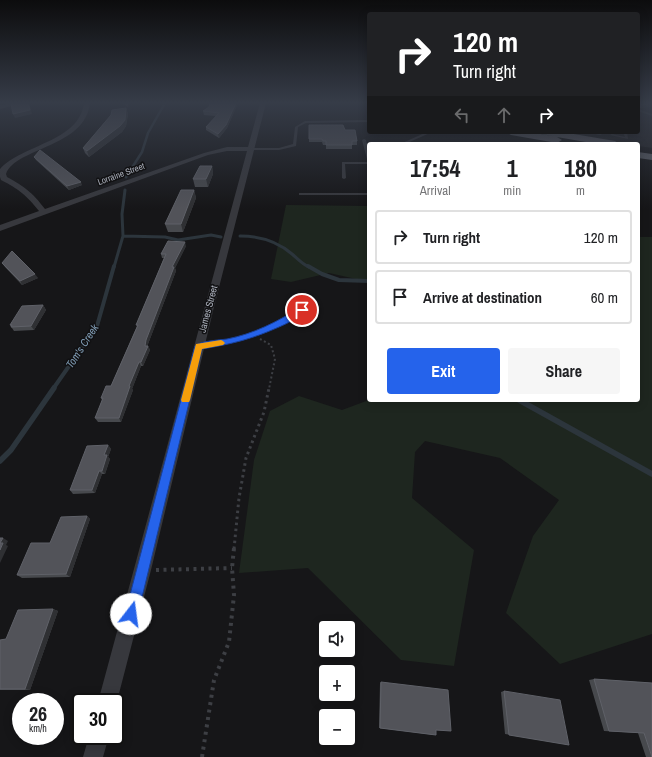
<!DOCTYPE html>
<html lang="en">
<head>
<meta charset="utf-8">
<style>
	body { margin:0; font-family:"Archivo Narrow",sans-serif; background:#f6f6f6; color:#202124; height:100vh; display:flex; flex-direction:column; font-size:15px; white-space:nowrap }
	* { box-sizing:border-box; margin:0 }
	p { font-size:13px; color:#757577 }
	.icon { flex:none; width:22px; height:22px; fill:none; stroke:currentColor; stroke-width:2; stroke-linecap:round; stroke-linejoin:round }
	.map { position:relative; flex:1; overflow:hidden }
	.drawer { position:absolute; left:367px; top:142px; width:273px; height:260px; display:flex; flex-direction:column; background:#fff; border-radius:4px; box-shadow:0 2px 10px #0003 }
	.drawer>* { flex:none }
	.banner { position:absolute; left:367px; top:12px; width:273px; height:122px; border-radius:4px; box-shadow:0 2px 10px #0003; background:#202124; color:#fff; overflow:hidden }
	.controls { position:absolute; left:319px; top:621px; display:grid; gap:8px }
	.controls a { display:grid; place-items:center; width:36px; height:36px; border-radius:4px; background:#fff; box-shadow:0 2px 10px #0003; font-size:20px }
	.speed { position:absolute; left:12px; top:693px; display:flex; gap:8px; font-size:20px; font-weight:700; text-align:center }
	.speed>* { display:grid; place-content:center; width:52px; height:52px; border-radius:50%; background:#fff; box-shadow:0 2px 10px #0003; line-height:1 }
	.speed small { font-size:10px; font-weight:400 }
	.speed .limit { border:2px solid #111; border-radius:6px; background:#fff; color:#111 }
	.pin { position:absolute; display:grid; place-items:center; width:34px; height:34px; color:#fff; margin:-17px; border:2px solid #fff; border-radius:50%; box-shadow:0 1px 4px #0007 }
	.me { position:absolute; width:44px; margin:-22px; rotate:15deg; stroke-linejoin:round; filter:drop-shadow(0 0 3px #0008) }
	.turn { display:flex; align-items:center; gap:14px; height:84px; padding:0 20px; font-size:18px }
	.turn .icon { width:52px; height:52px; stroke-width:2.5 }
	.turn b { display:block; font-size:28px; line-height:34px }
	.lanes { display:flex; align-items:center; height:38px; padding:0 20px; background:#0003; justify-content:center; gap:20px; direction:ltr }
	.lanes .off { opacity:.35 }
	.eta { display:flex; justify-content:space-evenly; align-items:center; height:68px; text-align:center }
	.eta b { font-size:24px; font-weight:700; line-height:28px }
	.cta { display:flex; gap:8px; margin-top:auto; padding:8px 20px }
	.cta a { flex:1; height:46px; border-radius:4px; background:#2563eb; color:#fff; font-size:16px; font-weight:700; line-height:46px; text-align:center }
	.cta a+a { background:#f6f6f6; color:#202124 }
	ul { padding:0; list-style:none }
	li { display:flex; align-items:center; gap:12px; height:54px; margin:0 8px 6px; padding:0 12px; border:2px solid #e0e0e0; border-radius:4px }
	li div { flex:1 }
	li b { display:block; font-size:15px }
	li em { font-style:normal }
	.map>svg:first-child { display:block }
</style>
</head>
<body>
<div class="map">
<svg width="652" height="757" viewBox="0 0 652 757">
	<rect width="100%" height="100%" fill="#161618"/>
	<!-- built -->
	<path fill="#222225" d="M638,103H652V148L638,146V144H629L560,132H638Z"/>
	<!-- green -->
	<path fill="#1e261f" d="M286,205L369,206V279H356L329,273L291,282L271,279Z
		M638,237H652V634L560,664L506,613L533,536L559,500L500,458L425,441L415,452L412,498L474,550L454,666L401,660L308,568L239,573L254,460L270,411L299,396L342,410L369,400H638Z"/>
	<g fill="none" stroke-linecap="round" stroke-linejoin="round">
		<!-- stream-far3 -->
		<path stroke="#2c353c" stroke-width="2.5" d="M128,174L142,152L148,133L165,103"/>
		<!-- stream-far2 -->
		<path stroke="#2c353c" stroke-width="3" d="M126,177L128,173
			M123,236L165,237L178,240L211,235L221,237
			M240,236C259,236 277,241 292,254C298,259 302,264 309,267
			M114,267L123,236L122,214L125,190"/>
		<!-- stream-far1 -->
		<path stroke="#2c353c" stroke-width="4" d="M308,266L322,274L339,280L369,281
			M53,389L97,326L114,266"/>
		<!-- stream -->
		<path stroke="#2c353c" stroke-width="5.5" d="M519,400L652,474
			M0,461L11,450L54,388"/>
		<!-- path-far2 -->
		<path stroke="#3d3f44" stroke-width="2" stroke-dasharray="2 2.5" stroke-linecap="butt" d="M260,339L271,345L275,359L269,389"/>
		<!-- path-far1 -->
		<path stroke="#3d3f44" stroke-width="3" stroke-dasharray="2.5 3.5" stroke-linecap="butt" d="M234,549L239,498L246,458L264,412L269,388"/>
		<!-- path -->
		<path stroke="#3d3f44" stroke-width="4" stroke-dasharray="3 4.5" stroke-linecap="butt" d="M156,570L232,568
			M202,757L214,680L229,642L234,595L232,568L234,548"/>
		<!-- service -->
		<path fill="#37383d" fill-rule="evenodd" d="M638,109L652,114V116L638,111Z
			M369,120V122L306,123L298,127L296,146L279,150H251L249,149L251,148H279L293,144L295,127L305,121Z
			M427,132H432L405,144H400Z
			M587,132H594L602,134L600,135Z
			M623,132H627L628,139L610,135L612,134L625,137Z
			M364,139L366,140L369,153V160L367,159L362,140Z
			M342,162H369V164H345L346,178L344,179L342,178Z
			M299,193H369V195H299Z
			M302,308L304,309L305,310L304,311C268,333 240,341 199,348L196,346L199,344L227,339L250,333L275,323Z"/>
		<!-- minor -->
		<path fill="#37383d" fill-rule="evenodd" d="M12,103H23L0,109V105Z
			M84,103H90C85,148 16,147 6,174L7,177C25,187 32,192 45,209L204,153L227,147H248L260,103H266L213,311L151,570L115,709V702H98L247,151H227L208,155L0,231V225L39,211C27,196 19,189 1,180L0,177V169C23,144 79,142 84,103Z
			M89,736H109L103,757H83Z"/>
		<!-- trunk -->
		<path fill="#5b5e65" fill-rule="evenodd" d="M506,132H528L553,136L542,134L540,132H562L615,141L620,144H597L557,137L562,140L557,143L511,135Z
			M638,152L652,154V160L638,158Z"/>
	</g>
	<!-- wall -->
	<path fill="#47494d" d="M122,103H129L128,107Z
		M238,103L227,128L219,138L206,130V127L216,116L204,115L203,111L209,107Z
		M638,103H652V106L641,108L638,107Z
		M126,108L128,114L126,126L122,132L89,157L85,153L83,148L111,115Z
		M309,125L345,130L357,141V145H352V149H326V145H323L322,142H309Z
		M34,157L82,185L69,190L36,160Z
		M212,166L213,174L208,187H195L193,179Z
		M194,190L196,198L183,232H168L165,224Z
		M186,246L175,268L176,271L148,344V346L150,350L143,366H141L132,389L133,390L121,422H98L95,418L102,400L101,398L111,386L137,326L136,325L164,258H162L161,254Z
		M2,263L38,278L22,285L5,267Z
		M43,305L46,310L34,330L14,331L10,325Z
		M108,445L111,449L108,457L110,459L105,474H102L95,493L73,494L70,490Z
		M87,516L90,519L70,577L22,578L17,575L50,543Z
		M53,609L58,611L30,690H0V640L6,639Z
		M594,679L652,683V757H646L638,733L604,731L589,680Z
		M381,682L451,731L436,730L434,735L379,728L380,683Z
		M504,691L569,745L564,744L505,734L501,692Z"/>
	<!-- shaded-wall -->
	<path fill="#2f3033" d="M28,103H29L32,114L15,118L13,114Z
		M236,103H238L227,128L219,138L218,134Z
		M652,103V106L641,108L642,105Z
		M126,108L128,114L126,126L122,132L89,157L87,151Z
		M212,166L213,174L208,187L206,179Z
		M81,182L82,185L69,190L67,186Z
		M194,190L196,198L183,232L181,224Z
		M185,242L186,246L175,268L176,271L148,344V346L150,350L143,366L141,362L146,340L172,267Z
		M35,274L38,278L22,285L20,281Z
		M43,305L46,310L34,330L31,326Z
		M139,362L141,366L132,389L133,390L121,422L119,418L129,386Z
		M108,445L111,449L108,457L110,459L105,474L102,471L104,455Z
		M99,471L102,474L95,493L92,490Z
		M87,516L90,519L70,577L66,574Z
		M3,538L8,541L6,545L8,546L0,563V543Z
		M53,609L58,611L30,690L25,689Z"/>
	<!-- building -->
	<path fill="#525359" stroke="#5f6168" d="M14,103H28L30,110L13,114L11,104Z
		M210,103H236L226,125L218,134L206,127L219,113L203,111L209,107Z
		M638,103H652L642,105Z
		M126,108L125,120L120,126L87,151L83,148L111,115L112,110Z
		M309,125H343L345,130H355L357,141H352V145H326V141H323L322,139H309Z
		M40,150L81,182L67,186L34,157Z
		M200,166H212L206,179H193Z
		M181,190H194L181,224H165Z
		M168,241L185,242L172,267H174L146,340L145,346H148L141,362H139L129,386H130L119,418H95L103,398H101L106,386H111L138,325H136L166,254H161Z
		M12,251L35,274L20,281L2,263Z
		M43,305L31,326L11,327L12,325H10L22,306Z
		M108,445L104,455H107L102,471H99L92,490H70L87,446Z
		M87,516L66,574L17,575L31,543H50L61,517Z
		M0,538H3L0,543H3L0,550Z
		M53,609L25,689H0V640L6,639L18,610Z
		M594,679L652,683V757L644,733L609,731Z
		M381,682L448,690L451,731L436,730V735L380,728Z
		M504,691L560,700L569,745L509,735Z"/>
	<!-- sky -->
	<linearGradient id="sky" x2="0" y2="1"><stop stop-color="#0c0c0d"/><stop offset="0.49" stop-color="#363c48"/><stop offset="1" stop-color="#363c48" stop-opacity="0"/></linearGradient>
	<rect width="652" height="209" fill="url(#sky)"/>
	<!-- route -->
	<path fill="#2563eb" stroke="#184099" d="M299,308H304L306,310C299,318 288,323 279,327C252,339 232,344 202,349L138,614L136,619L131,621L127,619L125,614L195,346C199,341 220,340 227,339C253,334 277,322 299,308Z"/>
	<!-- slow -->
	<path fill="#f59e0b" d="M221,340L223,341L225,343L223,345L202,349L190,400L189,402H182L181,400L196,344Z"/>
	<g text-anchor="middle" dominant-baseline="central" stroke-width="3" stroke-linejoin="round" paint-order="stroke">
		<!-- far-street labels -->
		<g font-size="9" fill="#a8adb8" stroke="#111113">
			<text transform="translate(121 174) rotate(-20)">Lorraine Street</text>
		</g>
		<!-- street labels -->
		<g font-size="10" fill="#a8adb8" stroke="#111113">
			<text transform="translate(208 309) rotate(-75)">James Street</text>
		</g>
		<!-- water labels -->
		<g font-size="11" font-style="italic" fill="#7f9bb3" stroke="#111113">
			<text transform="translate(82 346) rotate(-57)">Tom's Creek</text>
		</g>
	</g>
</svg>
<div class="controls">
<a><svg class="icon" aria-label="sound" viewBox="0 0 24 24"><path d="M4 9h4l5-4v14l-5-4H4zM17 9q2 3 0 6"/></svg></a>
<a>+</a>
<a>−</a>
</div>
<div class="speed"><div>26<small>km/h</small></div><div class="limit">30</div></div>
<div class="pin" style="left:302px;top:310px;background:#d93025"><svg class="icon" aria-label="arrive" viewBox="0 0 24 24"><path d="M6 21V4h12l-3 4 3 4H6"/></svg></div>
<svg class="me" style="left:131px;top:614px" viewBox="-20 -20 40 40"><circle r="19" fill="#fff"/><path d="M0-13L10 11 0 6-10 11z" fill="#2563eb"/></svg>
<div class="banner">
<div class="turn"><svg class="icon" aria-label="right" viewBox="0 0 24 24"><path d="M7 20v-9h11M14 6l5 5-5 5"/></svg><div><b>120 m</b>Turn right</div></div>
<div class="lanes"><svg class="icon off" aria-label="left" viewBox="0 0 24 24"><path d="M17 20v-9H6M10 6l-5 5 5 5"/></svg><svg class="icon off" aria-label="ahead" viewBox="0 0 24 24"><path d="M12 20V5M6 11l6-6 6 6"/></svg><svg class="icon" aria-label="right" viewBox="0 0 24 24"><path d="M7 20v-9h11M14 6l5 5-5 5"/></svg></div>
</div>
<section class="drawer">
<div class="eta">
<div><b>17:54</b><p>Arrival</p></div>
<div><b>1</b><p>min</p></div>
<div><b>180</b><p>m</p></div>
</div>
<ul>
<li><svg class="icon" aria-label="right" viewBox="0 0 24 24"><path d="M7 20v-9h11M14 6l5 5-5 5"/></svg><div><b>Turn right</b></div><em>120 m</em></li>
<li><svg class="icon" aria-label="arrive" viewBox="0 0 24 24"><path d="M6 21V4h12l-3 4 3 4H6"/></svg><div><b>Arrive at destination</b></div><em>60 m</em></li>
</ul>
<div class="cta"><a>Exit</a><a>Share</a></div>
</section>
</div>
</body>
</html>
